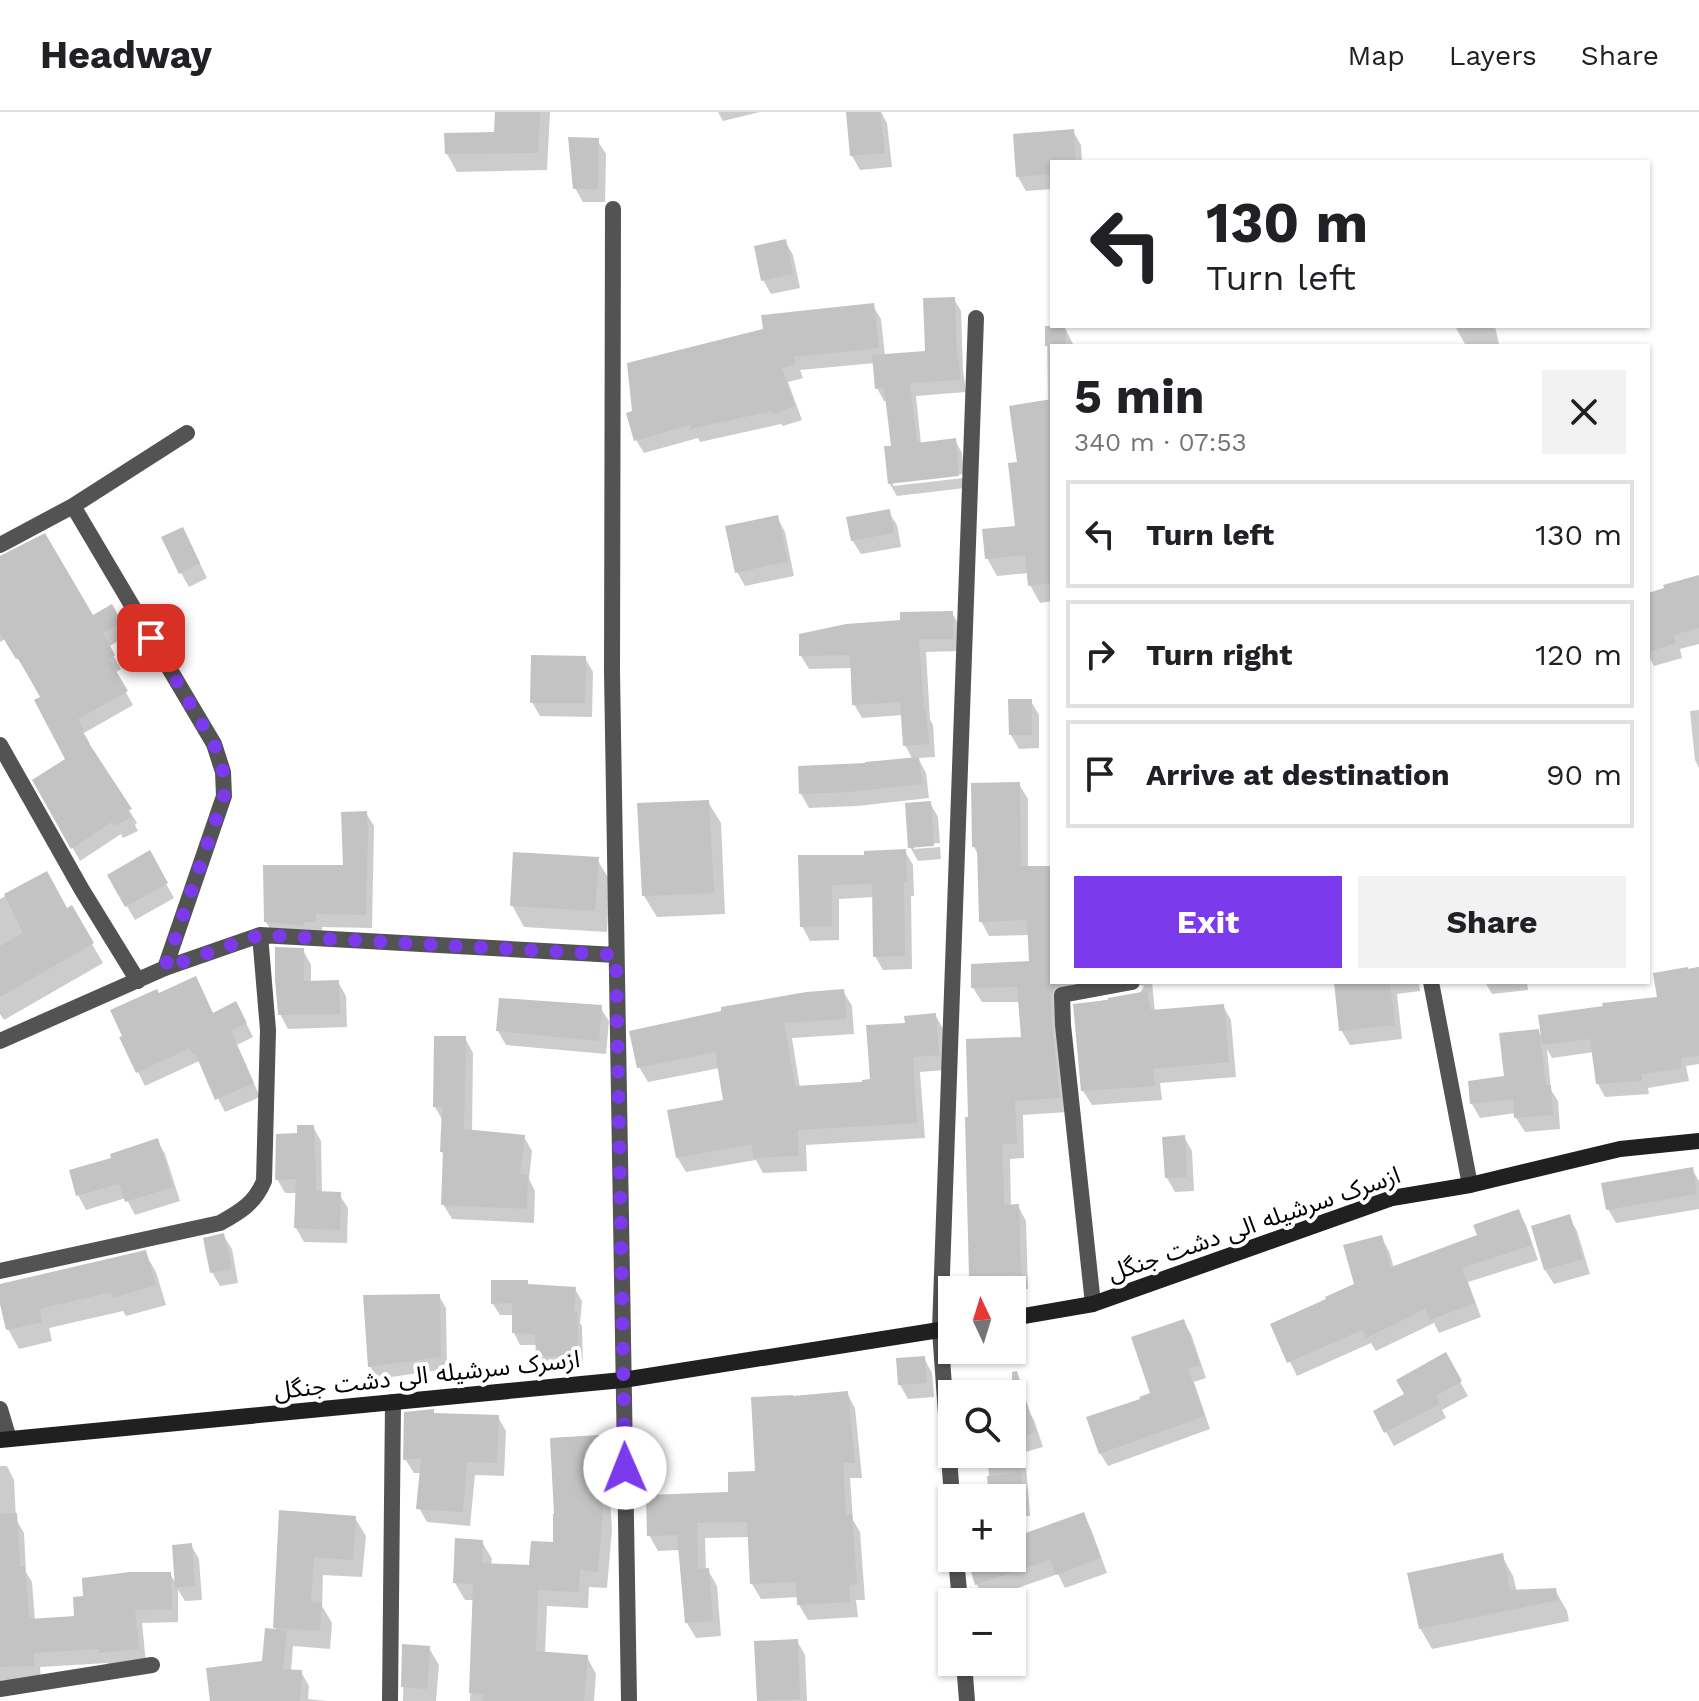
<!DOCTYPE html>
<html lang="en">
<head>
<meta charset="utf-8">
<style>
	body { margin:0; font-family:"Work Sans","Noto Sans Arabic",sans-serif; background:#f2f2f2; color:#202124; height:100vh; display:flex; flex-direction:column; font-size:30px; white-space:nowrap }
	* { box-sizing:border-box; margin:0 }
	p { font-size:26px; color:#757577 }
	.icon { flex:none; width:44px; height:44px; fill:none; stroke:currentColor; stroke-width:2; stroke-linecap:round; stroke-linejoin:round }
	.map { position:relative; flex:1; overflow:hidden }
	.panel { position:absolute; left:1050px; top:232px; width:600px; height:640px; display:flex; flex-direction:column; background:#fff; border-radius:0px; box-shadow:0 2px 6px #0004 }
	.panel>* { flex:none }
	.guide { position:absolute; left:1050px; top:48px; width:600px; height:168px; border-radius:0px; box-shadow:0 2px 6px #0004; background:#fff; color:#202124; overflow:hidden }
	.needle { width:52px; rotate:356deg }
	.buttons { position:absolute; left:938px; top:1164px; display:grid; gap:16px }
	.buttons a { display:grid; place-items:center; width:88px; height:88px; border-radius:0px; background:#fff; box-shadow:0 2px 6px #0004; font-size:40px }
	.pin { position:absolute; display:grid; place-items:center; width:68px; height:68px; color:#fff; margin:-34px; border-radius:16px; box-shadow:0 4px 12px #0006 }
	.me { position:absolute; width:88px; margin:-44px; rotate:359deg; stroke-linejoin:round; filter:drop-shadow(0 0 6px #0008) }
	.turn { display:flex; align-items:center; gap:28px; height:168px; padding:0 24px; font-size:36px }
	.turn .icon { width:104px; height:104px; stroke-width:2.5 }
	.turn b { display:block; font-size:56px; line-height:68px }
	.round { display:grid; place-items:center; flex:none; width:84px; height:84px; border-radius:0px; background:#f2f2f2 }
	.summary { display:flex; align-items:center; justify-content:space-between; height:136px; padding:0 24px }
	h1 { font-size:48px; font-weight:700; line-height:60px }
	.primary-button { display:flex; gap:16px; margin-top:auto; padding:16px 24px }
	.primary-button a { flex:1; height:92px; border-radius:0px; background:#7c3aed; color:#fff; font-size:32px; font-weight:700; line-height:92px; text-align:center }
	.primary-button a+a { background:#f2f2f2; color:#202124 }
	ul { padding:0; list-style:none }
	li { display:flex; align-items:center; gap:24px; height:108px; margin:0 16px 12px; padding:0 8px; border:4px solid #e0e0e0; border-radius:0px }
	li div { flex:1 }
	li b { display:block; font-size:30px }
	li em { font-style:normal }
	header { display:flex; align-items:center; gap:48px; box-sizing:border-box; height:112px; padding:0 40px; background:#fff; border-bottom:2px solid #e0e0e0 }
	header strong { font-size:38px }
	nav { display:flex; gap:44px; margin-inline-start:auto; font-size:28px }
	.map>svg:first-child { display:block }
</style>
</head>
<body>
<header>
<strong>Headway</strong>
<nav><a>Map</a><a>Layers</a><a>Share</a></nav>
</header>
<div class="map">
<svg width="1699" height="1589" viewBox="0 0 1699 1589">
	<rect width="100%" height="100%" fill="#fff"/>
	<!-- shadow -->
	<path fill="#0003" d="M497,0H550L547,58L457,60L447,42L496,22Z
		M718,0H760L723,9Z
		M848,0H881L887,11L892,55L860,58L852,44Z
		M1073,19L1081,33L1082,50H1052V77L1026,79L1018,65Z
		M597,28L606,42L605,90H583L575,76Z
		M785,129L793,143L800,176L771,182L763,168Z
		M954,187L961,199L963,258L966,280L916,284L921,332L955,328L962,341L964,362L893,370V374L964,366L965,376L897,384L890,372L893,335L887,289H884L877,276L875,251L800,258L803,266L788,270L802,308L783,314L781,312L700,330L698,326L644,341L636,328L873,194L881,207L885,244L927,240Z
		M1047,214H1064L1074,234H1052V489L1040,491L1030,473L1029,461L997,464L987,446L1017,416L1019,351L1048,290Z
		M1455,214H1495L1499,232L1490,234H1466Z
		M888,399L897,413L901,435L861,442L852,428Z
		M777,405L785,420L794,464L745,474L737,460Z
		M190,431L207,466L189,475L181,461Z
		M0,451L92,505L111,495L127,524L108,535L121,557L115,561L133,593L84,621L90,632L88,633L137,711L135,713L138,719L123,726L121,722L80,749L35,669L68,648L43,586L5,527L0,530Z
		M1699,465V532L1680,537L1682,546L1654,554L1648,543V483Z
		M952,501L960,514V539L926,540L930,607L933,613L935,645L918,646L926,661L929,686L857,694L809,696L801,682L913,648L905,633L903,603L862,606L854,592L852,556L809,557L801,544L902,510Z
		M585,546L593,560L592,605L540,604L532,590Z
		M1031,589L1039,603V636L1019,637L1011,623Z
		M1699,598V656L1695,648L1690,599Z
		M1019,672L1028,687V756L1052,755V870H1152L1155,900L1223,894L1231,908L1236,965L1160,971L1162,988L1092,993L1083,979L1075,894L1140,881L1144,874L1139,873L1069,886L1067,1000L1023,1003L1024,1046L1010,1047L1011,1094H1018L1026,1109L1028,1177L979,1178L971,1164L1023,927L1020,890H982L973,876L1031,851L1030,823L989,824L981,809L979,744L974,735Z
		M708,690L721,711L725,802L657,805L644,784Z
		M930,691L938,705L940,731L914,733V737L940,735L941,747L918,749L910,735Z
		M366,701L374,714L372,816L322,815L323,823H274L266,810L345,754Z
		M905,739L913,753L914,784H911L912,857L883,858L875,844L874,785L839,787V828L810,829L802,814L800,745H866Z
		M149,741L174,786L135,808L109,763Z
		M597,747L610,769L607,820L524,815L512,793Z
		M47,762L67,798L71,796L103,851L4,908L0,902V787Z
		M303,838L311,853V871L338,870L346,884L347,915L288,917L280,902Z
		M1699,855V952L1686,954L1689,969L1648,976L1649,982L1605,985L1598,972L1594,940L1552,946L1547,937L1551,978L1558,989L1560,1017L1525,1020L1516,1006V1001L1480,1006L1472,992L1470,971L1506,966L1538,919L1543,927L1660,887L1655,863Z
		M1335,870H1419L1420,879L1397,882L1402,927L1350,933L1341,918Z
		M1485,870H1527L1528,878L1492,882Z
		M843,879L852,894L854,922L792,926L800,976L872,969L907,913L935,903L944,918L946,958L920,960L925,1026L806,1033L807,1059L763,1061L756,1048L686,1060L677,1045L726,989L720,956L648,970L639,955Z
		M159,883L213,903L243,905L253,925L237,933L260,985L225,1000L199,949L145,974L138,960Z
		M600,895L609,909L606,942L506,933L498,919Z
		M465,926L473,941L472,1020L524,1025L532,1039L529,1067L535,1079L534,1111L452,1107L443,1092L445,1046L442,1040L443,1009L435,995Z
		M313,1015L321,1029L322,1081L339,1082L348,1096L347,1131L304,1130L296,1116L297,1081H285L277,1067L299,1023Z
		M1184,1025L1192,1039L1194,1079L1175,1080L1167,1066Z
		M157,1028L165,1042L180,1089L135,1103L126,1086L86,1098L78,1083L71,1059L114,1047Z
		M1692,1057L1699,1069V1097L1616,1111L1608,1097Z
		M1518,1099L1526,1113L1538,1148L1468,1170L1481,1205L1439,1221L1434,1211L1376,1239L1371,1231L1297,1264L1272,1213L1356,1173L1381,1125L1389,1139L1394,1156L1479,1124Z
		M1569,1105L1577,1119L1590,1162L1554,1172L1545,1158L1533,1115Z
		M223,1123L232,1137L238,1171L220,1174L212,1160Z
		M145,1141L156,1160L166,1193L126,1204L123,1199L49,1216L52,1229L19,1237L8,1217L0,1183V1174Z
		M527,1170L530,1174L575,1177L582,1189L580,1211L582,1214L583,1255L545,1256L538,1244V1233H520L514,1221V1203H500L493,1192Z
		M439,1184L446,1196L447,1257L377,1267L370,1254Z
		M1183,1209L1191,1222L1206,1266L1194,1270L1210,1317L1108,1354L1100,1341L1143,1289L1152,1282Z
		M1445,1243L1468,1284L1442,1298L1446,1306L1394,1334L1386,1320L1407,1283Z
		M924,1246L932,1261L934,1285L908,1287L900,1273Z
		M847,1281L855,1296L862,1366H850L853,1408L860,1420L865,1488H856L858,1505L808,1508L799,1493V1485L761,1487L752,1472L750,1425L705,1426L706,1458H708L717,1474L721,1524L696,1526L687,1511L680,1438L658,1439L649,1423L730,1382L758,1361Z
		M1026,1294L1034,1308L1043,1335L1025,1340L1030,1404L1012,1405V1386H991L987,1342H1012V1298Z
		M435,1303L498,1305L506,1319L504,1364L475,1363L470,1414L427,1410L419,1396L422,1361H414L405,1347Z
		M597,1325L607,1342L612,1417L607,1476L589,1475L588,1496L547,1494L545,1542L587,1545L596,1562L594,1589H470L475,1488H465L455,1471L482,1430L492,1447L491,1453L531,1455L556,1432Z
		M0,1354H7L14,1368L16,1407L24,1421L26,1460L32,1470L35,1509L77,1506L170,1462L177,1473L191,1433L199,1447L202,1488L185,1489L178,1478V1510L142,1511L146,1551L109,1554L107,1551L40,1555L41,1567L0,1569Z
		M1083,1403L1091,1417L1107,1461L1065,1476L1058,1462L985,1487L977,1473L968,1446H1012V1424L1025,1420L1027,1423Z
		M355,1406L366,1424L362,1465L323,1463L322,1494L332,1511L330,1537L293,1534L291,1559L301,1560L309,1574L308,1587L327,1589H212L263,1551L277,1519L275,1515L280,1444Z
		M1502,1444L1513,1464L1517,1480L1555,1478L1567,1499L1569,1509L1432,1537L1420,1516Z
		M797,1529L805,1543L807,1589H759L756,1530Z
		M404,1535L429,1536L439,1553L436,1589H403Z"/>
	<!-- building -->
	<path fill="#c3c3c3" d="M495,0H540L538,41L445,42L444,21L494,20Z
		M846,0H880L885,41L850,44Z
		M1074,17L1076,50H1052V62L1016,65L1013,22Z
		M568,25L599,26L598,77H573Z
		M786,127L793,162L761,169L754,134Z
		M955,185L957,247H959L960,268L910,271L917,331L956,326L959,364L888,372L884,334H891L884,276L875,277L872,243L925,239L923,186Z
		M874,191L879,236L794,245L796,252L782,256L795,294L773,302L772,299L690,317V313L634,329L626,301L632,299L627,251L763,217L761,203Z
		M1045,214H1065L1066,234H1045Z
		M1052,287V471L1028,474L1025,443L985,447L982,417L1015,414L1008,351L1017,350L1009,294Z
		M890,397L894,421L851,429L846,405Z
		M778,403L788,449L735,461L725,414Z
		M183,415L200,451L179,462L161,425Z
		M45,421L93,503L112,492L122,510L103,521L115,543L109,547L128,579L78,607L84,618L81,619L132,697L128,699L132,705L114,714L112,710L71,737L32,668L65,647L34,588L40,585L18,546L16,547L0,521V444Z
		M1699,463V516L1673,523L1676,531L1648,540V481L1664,476L1663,473Z
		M953,499V527H919L924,598L926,597L929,632L903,634L900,590L852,593L850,543L799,544V522L846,512L900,508V500Z
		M531,543L586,544L585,591H530Z
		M1008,587H1032V623H1009Z
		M919,645L922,672L848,680L799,682L798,654L865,651V650Z
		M1020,670L1021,754H1052V870H1055V874L1051,883L1052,913L1060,986L1015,989L1017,1032H1002L1004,1093L1019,1092L1021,1163L969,1165L965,1005H968L966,927L1021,925L1017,875L971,876V852L1029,849L1027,808L979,810L977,735H972L971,671Z
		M709,688L714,781L642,784L637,691Z
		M931,689L934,734L908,736L905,691Z
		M367,699L368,724L366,803L316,802V810H304V814L264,810L263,753H343L341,700Z
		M906,737L907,770H904L905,844L873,845L872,772L832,773V814L800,815L798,743H864V739Z
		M150,738L168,771L125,795L107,763Z
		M513,740L599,745L595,799L510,794Z
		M47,759L67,796L72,793L94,831L0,885V834L23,821L4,782Z
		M275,835L304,836V869L339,868L340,902L278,903L275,867Z
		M1688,855V857L1699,855V944L1681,946L1682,956L1642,962V969L1596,972L1590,927L1542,933L1538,903L1603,894L1602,891L1657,885L1653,861Z
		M196,864L213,901L236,889L247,911L231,919L254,971L215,988L195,941L193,942L190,936L136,961L119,925L122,924L110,898L157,877L159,881Z
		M1334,870H1390L1395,913L1339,919Z
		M844,877L847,907L784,911L795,974L862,970V968L870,967L866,913L905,911L904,904L936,901L939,943L913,945L917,1011L798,1018L799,1044L753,1046L752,1032L676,1046L667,998L723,988L715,940L637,956L629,919L721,899V895L806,880Z
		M1147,879L1151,898L1224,892L1229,950L1153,957L1155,974L1081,979L1073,892L1108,888V886Z
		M499,886L602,893L599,929L496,919Z
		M1539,917L1546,973H1551L1553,1003L1514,1006L1513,987L1470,992L1468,969L1504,964L1499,921Z
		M434,924H466L464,1017L525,1023L520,1062L528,1063L527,1097L441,1093L443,1040H440L442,995H433Z
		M297,1013H314L316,1079L341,1080L340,1118L294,1116L296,1067L275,1068L276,1022L297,1021Z
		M1185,1023L1187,1065L1165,1066L1162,1025Z
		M158,1026L173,1075L125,1090L119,1072L76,1084L69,1058L111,1046L110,1042Z
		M1693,1055L1697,1082L1606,1098L1601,1071Z
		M1519,1097L1532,1133L1462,1156L1475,1191L1430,1208L1425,1197L1366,1226L1362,1218L1287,1251L1270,1212L1326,1187L1325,1185L1354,1172L1343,1133L1382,1123L1391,1155L1477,1123L1473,1113Z
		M1570,1102L1583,1147L1544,1158L1531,1114Z
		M224,1121L232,1157L210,1161L203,1126Z
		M146,1138L156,1173L113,1186L111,1180L39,1197L42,1210L6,1218L0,1192V1172Z
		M491,1168H528V1172L576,1175L574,1200H577L578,1244L536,1245L535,1222L512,1221V1191L491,1192Z
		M440,1182L441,1245L368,1255L363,1183Z
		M1184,1207L1200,1253L1188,1257L1205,1304L1099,1342L1086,1305L1140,1287L1139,1285L1150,1281L1131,1225Z
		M1446,1240L1462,1269L1436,1284L1440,1292L1384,1321L1373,1299L1404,1282L1396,1268Z
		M925,1244L927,1271L898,1273L896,1246Z
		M1017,1259L1036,1320L1012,1328V1260Z
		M848,1279L855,1351H843L846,1403L852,1402L857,1472L849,1473L850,1490L797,1493L796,1470L750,1472L747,1410L697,1411L698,1457L709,1456L713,1509L685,1511L677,1423L647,1424L646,1383L728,1380V1360L755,1359L751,1285L793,1283V1284Z
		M434,1297V1301L499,1303L497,1351L467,1350L463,1400L416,1397L421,1346L403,1348L404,1300Z
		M599,1323L603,1398L598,1460L580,1458L579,1480L538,1478L536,1539L588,1543L584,1589H483V1582L469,1581L473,1472L453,1471L455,1426L483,1428L482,1451L529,1453L531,1429L553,1430V1402H554L550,1326Z
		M1021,1361L1023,1386H989L987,1364Z
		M279,1398L356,1404L353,1448L314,1445L311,1490L322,1491L320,1519L273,1516Z
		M1084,1400L1101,1446L1056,1463L1050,1448L975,1473L967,1446H1012V1426Z
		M17,1401L20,1455H25L29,1507L74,1504L73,1485L83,1484L82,1466L130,1460H171L172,1497L135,1498L139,1537L99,1541V1537L34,1541V1554L0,1555V1402Z
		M192,1431L195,1474L175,1476L172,1433Z
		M1503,1441L1510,1478L1556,1476L1558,1488L1419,1517L1407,1461Z
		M265,1516L287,1518L283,1557L302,1558L300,1589H210L206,1556L262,1549Z
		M798,1527L800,1587L757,1589L754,1529Z
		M402,1532L430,1534L427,1577L401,1575Z"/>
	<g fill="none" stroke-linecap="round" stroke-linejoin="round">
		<!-- street -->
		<path stroke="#535353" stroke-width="16" d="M613,97L612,560L629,1589
			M73,394L214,632L223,660L224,684L165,856
			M0,433L73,394L187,321
			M0,633L82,778L138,869
			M1431,870L1470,1073
			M0,929L165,856L260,823L616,843
			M0,1159L220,1111C240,1100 255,1091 264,1069L268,918L260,823
			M1093,1192L1063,913L1062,883L1132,870
			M0,1297L9,1327
			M952,1386L940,1218L976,206
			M956,1446L960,1490
			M964,1550L967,1589
			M0,1577L152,1553
			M390,1589L393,1290"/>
		<!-- secondary -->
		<path stroke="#202020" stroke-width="16" d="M1012,1206L1093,1192L1392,1086L1470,1073L1620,1037L1699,1029
			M0,1328L623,1268L952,1216"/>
	</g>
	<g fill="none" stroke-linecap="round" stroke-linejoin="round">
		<!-- route -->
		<path stroke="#7c3aed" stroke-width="14" stroke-dasharray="0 25.2" d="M151,526L214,632L223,660L224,684L165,856L260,823L616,843L625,1356"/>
	</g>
	<g text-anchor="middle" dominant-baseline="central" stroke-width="8" stroke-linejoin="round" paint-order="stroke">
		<!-- street labels -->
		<g font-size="24" fill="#000" stroke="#fff">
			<text transform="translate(1254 1112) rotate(-19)">ازسرک سرشیله الی دشت جنگل</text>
			<text transform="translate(427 1263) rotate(-6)">ازسرک سرشیله الی دشت جنگل</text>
		</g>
	</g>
</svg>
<div class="buttons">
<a><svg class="needle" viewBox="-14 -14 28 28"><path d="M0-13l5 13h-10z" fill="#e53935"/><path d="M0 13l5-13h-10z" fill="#757577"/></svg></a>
<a><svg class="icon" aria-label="search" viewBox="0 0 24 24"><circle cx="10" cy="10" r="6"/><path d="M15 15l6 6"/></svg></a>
<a>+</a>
<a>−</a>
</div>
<div class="pin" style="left:151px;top:526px;background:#d93025"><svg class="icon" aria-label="arrive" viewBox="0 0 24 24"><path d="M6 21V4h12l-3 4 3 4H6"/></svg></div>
<svg class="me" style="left:625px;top:1356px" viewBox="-20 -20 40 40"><circle r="19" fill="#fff"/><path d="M0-13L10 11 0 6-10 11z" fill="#7c3aed"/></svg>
<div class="guide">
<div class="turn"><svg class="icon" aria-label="left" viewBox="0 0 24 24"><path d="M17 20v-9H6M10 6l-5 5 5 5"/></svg><div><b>130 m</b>Turn left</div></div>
</div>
<section class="panel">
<div class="summary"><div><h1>5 min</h1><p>340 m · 07:53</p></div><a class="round"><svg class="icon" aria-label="close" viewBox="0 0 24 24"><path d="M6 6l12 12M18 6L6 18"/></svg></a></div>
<ul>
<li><svg class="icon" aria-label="left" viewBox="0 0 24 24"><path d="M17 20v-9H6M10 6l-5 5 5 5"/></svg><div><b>Turn left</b></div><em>130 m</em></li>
<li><svg class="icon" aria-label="right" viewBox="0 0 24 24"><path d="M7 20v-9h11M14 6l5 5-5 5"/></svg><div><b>Turn right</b></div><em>120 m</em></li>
<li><svg class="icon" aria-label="arrive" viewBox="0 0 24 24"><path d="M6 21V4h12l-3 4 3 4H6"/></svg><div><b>Arrive at destination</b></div><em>90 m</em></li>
</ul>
<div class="primary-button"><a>Exit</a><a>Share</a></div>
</section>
</div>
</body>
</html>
